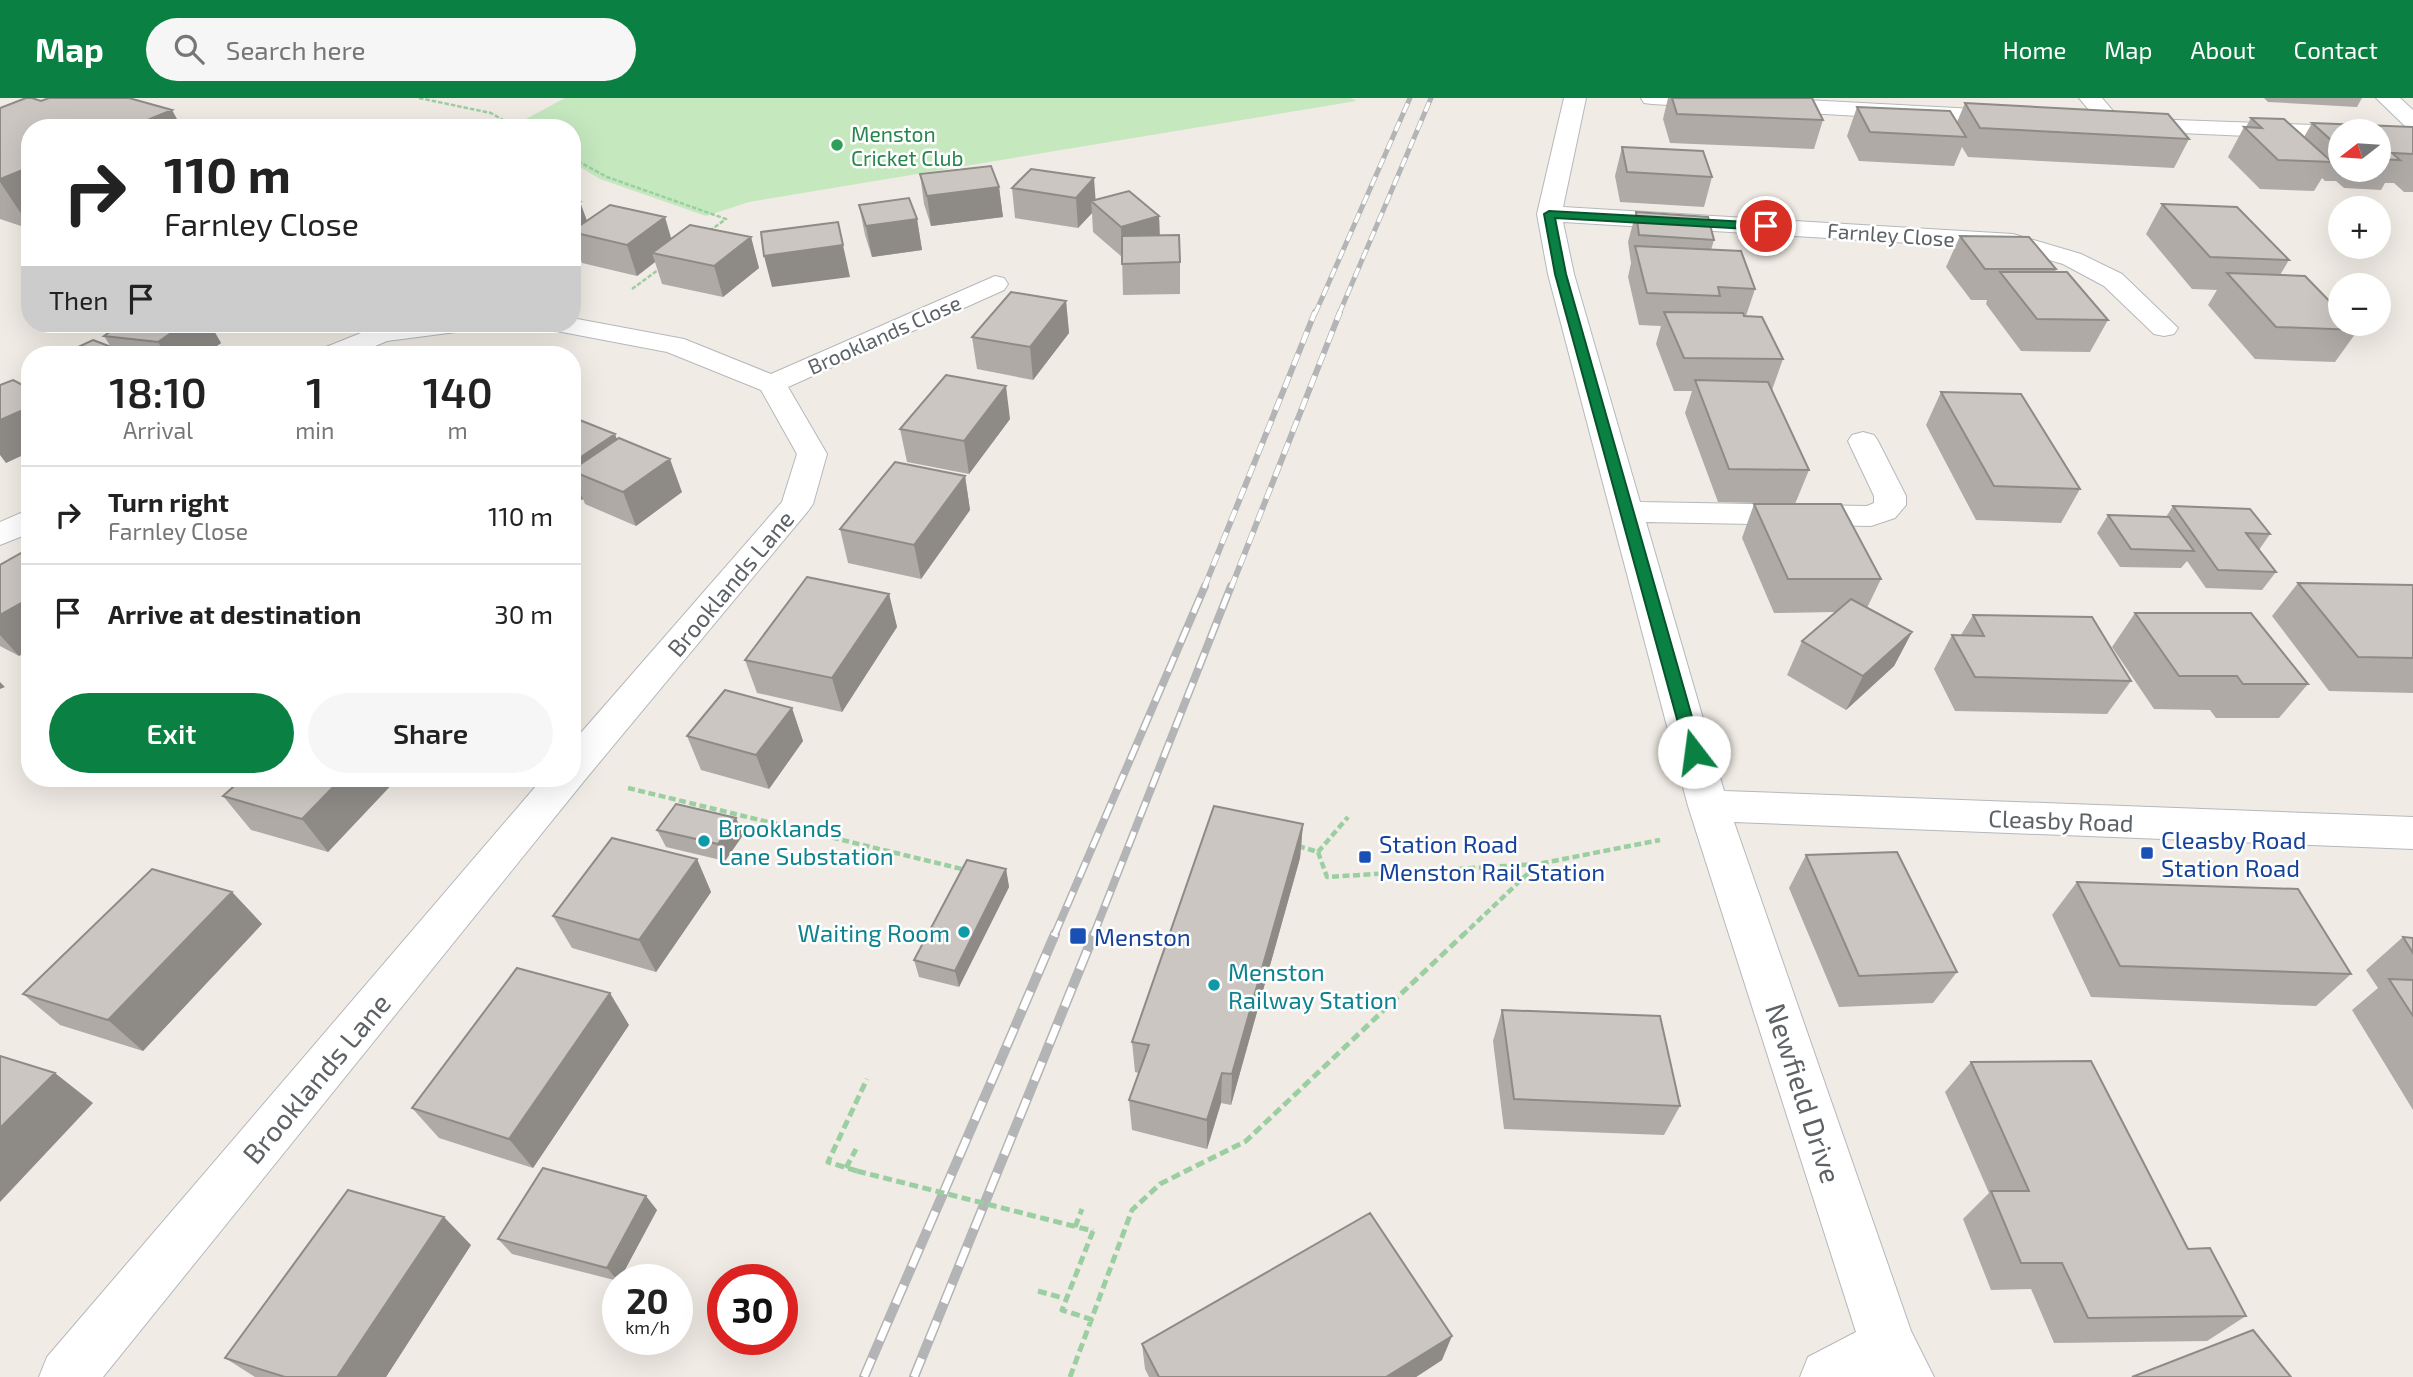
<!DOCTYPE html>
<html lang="en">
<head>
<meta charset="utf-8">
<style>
	body { margin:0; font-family:"Exo 2",sans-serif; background:#f6f6f6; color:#222; height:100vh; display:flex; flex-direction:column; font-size:26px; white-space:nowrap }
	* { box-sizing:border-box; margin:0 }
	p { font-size:23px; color:#767676 }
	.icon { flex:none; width:38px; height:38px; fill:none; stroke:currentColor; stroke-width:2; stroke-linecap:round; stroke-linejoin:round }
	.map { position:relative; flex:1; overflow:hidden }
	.side { position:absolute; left:21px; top:248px; width:560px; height:441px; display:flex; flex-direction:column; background:#fff; border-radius:28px; box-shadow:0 7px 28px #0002 }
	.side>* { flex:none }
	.banner { position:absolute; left:21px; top:21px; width:560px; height:214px; border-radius:28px; box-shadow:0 7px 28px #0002; background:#fff; color:#222; overflow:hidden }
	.needle { width:46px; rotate:253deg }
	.controls { position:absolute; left:2328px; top:21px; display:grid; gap:14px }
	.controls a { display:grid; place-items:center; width:63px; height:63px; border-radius:50%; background:#fff; box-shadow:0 7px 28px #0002; font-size:35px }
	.speed { position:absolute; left:602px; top:1166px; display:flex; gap:14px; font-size:35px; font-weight:700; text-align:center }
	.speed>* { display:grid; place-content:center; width:91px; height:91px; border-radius:50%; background:#fff; box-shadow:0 7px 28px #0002; line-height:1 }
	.speed small { font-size:18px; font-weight:400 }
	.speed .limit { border:10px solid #d22; background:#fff; color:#111 }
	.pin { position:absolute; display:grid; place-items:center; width:60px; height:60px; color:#fff; margin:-30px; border:4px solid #fff; border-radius:50%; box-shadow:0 2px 7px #0007 }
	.me { position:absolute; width:77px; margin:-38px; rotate:345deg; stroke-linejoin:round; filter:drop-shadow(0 0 5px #0008) }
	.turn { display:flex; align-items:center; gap:24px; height:147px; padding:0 28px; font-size:32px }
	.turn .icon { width:91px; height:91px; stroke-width:2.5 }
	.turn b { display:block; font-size:49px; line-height:60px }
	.then { display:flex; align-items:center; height:66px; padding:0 28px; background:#0003; gap:14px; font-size:26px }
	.eta { display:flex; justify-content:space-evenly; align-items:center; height:119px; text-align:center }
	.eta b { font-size:42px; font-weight:600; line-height:49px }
	.primary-button { display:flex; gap:14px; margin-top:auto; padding:14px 28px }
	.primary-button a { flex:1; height:80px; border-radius:42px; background:#0b8043; color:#fff; font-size:28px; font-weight:600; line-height:80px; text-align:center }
	.primary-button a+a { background:#f6f6f6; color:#222 }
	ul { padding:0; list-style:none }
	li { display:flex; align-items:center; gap:21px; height:98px; padding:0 28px; border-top:2px solid #e0e0e0 }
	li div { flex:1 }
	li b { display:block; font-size:26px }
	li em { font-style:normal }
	header { display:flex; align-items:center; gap:42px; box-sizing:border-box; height:98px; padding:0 35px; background:#0b8043; color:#fff }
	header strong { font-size:33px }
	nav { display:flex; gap:38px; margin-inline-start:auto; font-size:24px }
	.search { width:490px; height:63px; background:#f6f6f6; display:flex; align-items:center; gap:18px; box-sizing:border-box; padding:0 24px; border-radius:38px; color:#767676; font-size:26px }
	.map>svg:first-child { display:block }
</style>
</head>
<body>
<header>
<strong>Map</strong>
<div class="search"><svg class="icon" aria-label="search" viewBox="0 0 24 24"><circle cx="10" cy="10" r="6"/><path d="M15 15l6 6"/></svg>Search here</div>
<nav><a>Home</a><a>Map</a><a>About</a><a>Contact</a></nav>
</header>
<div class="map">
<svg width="2413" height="1279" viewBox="0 0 2413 1279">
	<rect width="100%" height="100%" fill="#f0ebe4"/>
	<!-- green -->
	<path fill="#c5e8bf" d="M565,0H1351L1356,3L749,104L706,118L600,81L572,64V30H509Z"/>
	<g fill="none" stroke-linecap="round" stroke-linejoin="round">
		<!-- minor casing -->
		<g stroke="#b5b8bc" stroke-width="2">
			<path id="minor" d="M1564,0H1586L1563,109L2013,136L2081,156L2122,176L2178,230L2174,236L2164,238L2154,236L2104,188L2063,166L2011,151L1563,124L1574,176L1640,404L1867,408L1874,405V398L1848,343L1852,337L1863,334L1874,337L1878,343L1906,398V407L1895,420L1871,428L1646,424L1724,693L2413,719V751L1734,724L1911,1233L1934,1279H1800L1808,1259L1856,1234L1688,708L1548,176L1537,116Z
				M1641,0H1768L2012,13L2020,15L2023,20L2020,25L2012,27L1652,6L1644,5Z
				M2079,0H2102L2119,20L2340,28L2350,33H2340V42L2112,32L2104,30Z
				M2376,0H2400L2413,12V30L2405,28Z
				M995,178L1004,180L1008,186L1004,192L788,289L827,356L813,406L808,413L584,683L103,1279H39L47,1259L542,681H572V645L782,404L797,356L761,292L667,254L562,234L552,232L548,226H572V220L684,241L771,276Z
				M470,226L466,232L456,234L387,243L354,257H317L321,251L381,227Z
				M30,411V435L0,447V424Z"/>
		</g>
		<!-- path-far2 -->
		<path stroke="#9bcfa1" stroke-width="2.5" stroke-dasharray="4.5 2" stroke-linecap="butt" d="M419,0L491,15L517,30
			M572,60L607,79L726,121L708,134
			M632,191L662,169"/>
		<!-- path-far1 -->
		<path stroke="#9bcfa1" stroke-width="4.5" stroke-dasharray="7 3.5" stroke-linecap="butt" d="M628,690L966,772
			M1298,748L1318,754L1327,779L1538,766L1660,742
			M1318,754L1348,719
			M1462,838L1538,766"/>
		<!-- path -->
		<path stroke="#9bcfa1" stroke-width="5" stroke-dasharray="9 4.5" stroke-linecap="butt" d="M846,1070L856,1051
			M857,1073L828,1064L867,981
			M1075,1129L1082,1111
			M1093,1133L1062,1212L1093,1222
			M1038,1193L1066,1201
			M1070,1279L1132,1112L1160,1086L1246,1043L1464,836"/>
		<!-- minor -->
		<use href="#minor" fill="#fff" fill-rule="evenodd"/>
		<!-- rail-far3 casing -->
		<g stroke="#b3b4b5" stroke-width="5">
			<path id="rail-far3" d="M1315,216L1410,0
				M1339,216L1431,0"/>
		</g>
		<!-- rail-far2 casing -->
		<g stroke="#b3b4b5" stroke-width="6">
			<path id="rail-far2" d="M1204,490L1315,214
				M1231,490L1340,214"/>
		</g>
		<!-- rail-far1 casing -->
		<g stroke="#b3b4b5" stroke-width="8">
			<path id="rail-far1" d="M1054,838L1205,488
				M1093,838L1231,488"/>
		</g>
		<!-- rail casing -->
		<g stroke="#b3b4b5" stroke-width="10">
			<path id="rail" d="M864,1279L1055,836
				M914,1279L1094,836"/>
		</g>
		<!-- rail-far3 -->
		<use href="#rail-far3" stroke="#fff" stroke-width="3.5" stroke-dasharray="10" stroke-linecap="butt"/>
		<!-- rail-far2 -->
		<use href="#rail-far2" stroke="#fff" stroke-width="4.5" stroke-dasharray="12" stroke-linecap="butt"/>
		<!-- rail-far1 -->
		<use href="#rail-far1" stroke="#fff" stroke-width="5" stroke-dasharray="16" stroke-linecap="butt"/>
		<!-- rail -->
		<use href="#rail" stroke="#fff" stroke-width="7" stroke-dasharray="20" stroke-linecap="butt"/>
		<!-- path-bridge -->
		<path stroke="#9bcfa1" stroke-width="5" stroke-dasharray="9 4.5" stroke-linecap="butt" d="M857,1073L1093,1133"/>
	</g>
	<!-- wall -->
	<path fill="#afaaa6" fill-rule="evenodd" d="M1668,0H1812L1823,22L1814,51L1670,45L1663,21Z
		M2264,0H2362L2357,9L2268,4Z
		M41,3L30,30V131L0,121V10Z
		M1965,5L2189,41L2174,70L1968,59L1962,49L1954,68L1859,63L1847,38L1857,9L1957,24Z
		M2251,20L2304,39L2312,25L2413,29V94H2404L2394,85H2385L2381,92L2344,90L2336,83H2325L2322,80L2314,93L2260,91L2228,59L2244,29H2246ZM2340,33H2378V72H2340Z
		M1622,49L1712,79L1704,109L1620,104L1615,78Z
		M920,76L999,89L1003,119L931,128L924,106Z
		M1012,90L1095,102L1159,118L1160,138L1180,164V196L1123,197L1122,159L1093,134L1092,115L1078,130L1015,120Z
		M572,102L580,104L587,123L671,141L751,139L759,170L723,199L662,186L655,164L637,178L582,165L575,145L572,147Z
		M2162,106L2289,162L2280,177L2358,232L2335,264L2255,261L2208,207L2217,192L2192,191L2146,136Z
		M859,107L917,121L922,152L872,159L865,137Z
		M1636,114L1714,142L1711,152L1755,191L1746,218L1783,261L1772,292L1809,372L1795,406L1718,404L1685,315L1692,293H1674L1656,246L1661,228L1639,227L1628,179L1631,165L1628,144Z
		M1960,138L2056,171L2055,174L2108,222L2090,254L2021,253L1986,206L1987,202H1971L1946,169Z
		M1066,203L1069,235L1033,282L977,271L972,239Z
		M121,226H259L214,233L221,245L204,257H61L111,249L104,238Z
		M1941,294L2080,391L2061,425L1976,422L1926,327Z
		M572,319L617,342L682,394L636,428L585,406L583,401L581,402L572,398Z
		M1010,321L969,376L907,364L900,331Z
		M965,378L970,412L921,481L848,465L840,431Z
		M1754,406L1881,481L1867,510L1912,534L1894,568L1846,612L1787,577L1802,543L1835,514L1774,515L1742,440Z
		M2173,408L2270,436L2259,452L2276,474L2262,492L2206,490L2187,463L2181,470L2120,469L2097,435L2108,417L2166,419Z
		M0,467L19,558L0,548Z
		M2298,485L2413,487V595L2329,593L2272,518Z
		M889,496L897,529L842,614L757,595L745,562Z
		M2135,515L2308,586L2279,620H2216L2210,612L2154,611L2112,549Z
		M1973,517L2131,583L2107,616L1955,613L1934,571L1952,537H1961Z
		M792,610L803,643L769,691L701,672L687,638Z
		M242,681H397L328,754L251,732L223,698Z
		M736,720L743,737L725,763L666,749L657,732Z
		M1303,726L1300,760L1231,1007L1221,1005L1207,1051L1132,1032L1129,1002L1139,975L1135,974L1132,944Z
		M1806,757L1957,874L1933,905L1839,909L1789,790Z
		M697,761L711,794L656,874L572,850L553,818Z
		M1006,771L1009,789L959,889L919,879L914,862Z
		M2077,784L2351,876L2316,908L2091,899L2052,817Z
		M232,794L262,826L143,953L60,927L23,896Z
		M2403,839L2413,840V1012L2352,912L2378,890L2366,872Z
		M1502,912L1680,1008L1664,1037L1504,1031L1493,943Z
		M629,927L533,1070L439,1040L412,1010Z
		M1971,964L2188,1151L2246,1218L2207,1243L2054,1245L2031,1191L1991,1192L1963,1121L1989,1095L1945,994Z
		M657,1112L620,1181H618V1183L512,1156L498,1141Z
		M471,1147L386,1279H255L225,1260Z
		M1142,1246L1442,1262L1416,1279H1149L1145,1271Z"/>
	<!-- shaded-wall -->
	<path fill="#8e8b87" d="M172,12L182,30H128Z
		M30,69V129L0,84V81Z
		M1094,80L1096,107L1091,103L1092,115L1078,130L1076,100Z
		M999,89L1003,119L931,128L927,98Z
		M580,104L591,134H572V109Z
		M1159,118L1160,149L1122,160L1121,129Z
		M665,119L674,150L652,155L655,164L637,178L627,147Z
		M917,121L922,152L872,159L866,128Z
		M751,139L759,170L723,199L714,168Z
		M843,147L850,179L772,189L764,158Z
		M1066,203L1069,235L1033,282L1030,249Z
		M184,226H259L214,233L221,245L204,257H166L158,244Z
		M1006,288L1010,321L969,376L964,343Z
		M30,309V354L6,365L0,357V322Z
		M615,336L628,369L572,373V365Z
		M670,361L682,394L636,428L623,394Z
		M572,376L583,401L581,402L572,381Z
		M965,378L970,412L921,481L914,447Z
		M889,496L897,529L842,614L832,580Z
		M30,500V552L19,558L0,537V517Z
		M1912,534L1894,568L1846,612L1863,578Z
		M0,584L5,589L0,591Z
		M792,610L803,643L769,691L756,657Z
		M341,681H397L328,754L302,721Z
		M736,720L743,737L725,763L718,746Z
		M1303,726L1300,760L1231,1007L1232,976Z
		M697,761L711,794L656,874L639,842Z
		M1006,771L1009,789L959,889L955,873Z
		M232,794L262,826L143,953L108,922Z
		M610,895L629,927L533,1070L509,1041Z
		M55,975L93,1005L0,1104V1030Z
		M1222,975L1221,1005L1207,1051V1022Z
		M646,1098L657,1112L620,1181H618V1183L607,1170Z
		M444,1119L471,1147L386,1279H337Z
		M1452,1238L1442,1262L1416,1279H1386Z"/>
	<!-- building -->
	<path fill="#cbc6c1" stroke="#8e8b87" stroke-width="2" d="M26,0H32L41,3L49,0H129L172,12L128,30H30V69L0,81V10Z
		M1672,0H1812L1823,22L1677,16Z
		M1965,5L2168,16L2189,41L1980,30Z
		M1857,9L1950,13L1966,39L1870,34Z
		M2251,20L2284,21L2332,64L2278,62L2244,29L2262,30Z
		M2312,25L2413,29V56L2392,55L2400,62L2378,61V33H2340V50Z
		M385,26L382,30H333L335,28Z
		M443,26L453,30H435Z
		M1622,49L1703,53L1712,79L1627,74Z
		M991,68L999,89L927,98L920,76Z
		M1031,71L1094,80L1076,100L1012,90Z
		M1129,93L1159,118L1121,129L1091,103Z
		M909,100L917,121L866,128L859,107Z
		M572,102L580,104L572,109Z
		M2162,106L2237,109L2289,162L2210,159Z
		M610,107L665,119L627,147L572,134V133Z
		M1636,114L1708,119L1714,142L1639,137Z
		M838,124L843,147L764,158L761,134Z
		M690,127L751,139L714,168L652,155Z
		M1179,137L1180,164L1122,166V138Z
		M1960,138L2029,139L2056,171H1985Z
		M1635,148L1741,153L1755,191L1718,189L1720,198L1647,195Z
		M2000,174H2067L2108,222L2037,221Z
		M2227,175L2305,178L2340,214V226H2351L2358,232L2276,229Z
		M1011,194L1066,203L1030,249L972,239Z
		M1664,214L1743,215L1744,218L1762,219L1783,261L1684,260Z
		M121,226H184L158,244L104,238Z
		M93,242L132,257H61Z
		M397,253L408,257H390Z
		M946,277L1006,288L964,343L900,331Z
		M13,282L30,291V309L0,322V287Z
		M1695,282L1768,284L1809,372L1729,371Z
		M1941,294L2021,296L2080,391L1994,388Z
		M572,319L615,336L572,365Z
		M619,340L670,361L623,394L572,373V372Z
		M895,364L965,378L914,447L840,431Z
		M1754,406H1841L1881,481H1788Z
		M2173,408L2250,411L2270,436L2246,435L2276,474L2218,472Z
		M2108,417L2169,419L2194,453L2131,451Z
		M30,450V500L0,517V467Z
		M807,479L889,496L832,580L745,562Z
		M2298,485L2413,487V560L2358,559Z
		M1851,501L1912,534L1863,578L1802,543Z
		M2135,515H2251L2308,586H2243L2237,578H2179Z
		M1973,517L2092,519L2131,583L1975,579L1952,537L1984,538Z
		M725,592L792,610L756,657L687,638Z
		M242,681H341L302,721L223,698Z
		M676,706L736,720L718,746L657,732Z
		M1214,708L1303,726L1232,976L1222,975L1207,1022L1129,1002L1149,947L1132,944Z
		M612,740L697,761L639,842L553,818Z
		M1897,754L1957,874L1859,878L1806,757Z
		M967,762L1006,771L955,873L914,862Z
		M152,771L232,794L108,922L23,896Z
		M2077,784L2298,791L2351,876L2120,868Z
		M2403,839L2413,840V855Z
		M517,870L610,895L509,1041L412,1010Z
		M2389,881L2413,882V918Z
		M1502,912L1660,918L1680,1008L1514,1001Z
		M0,958L55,975L0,1030Z
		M2091,963L2188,1151L2210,1150L2246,1218L2088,1220L2062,1165H2021L1991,1093H2029L1971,964Z
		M543,1070L646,1098L607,1170L498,1141Z
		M348,1092L444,1119L337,1279H285L225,1260Z
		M1370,1115L1452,1238L1386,1279H1159L1142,1246Z
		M2253,1232L2291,1279H2132Z"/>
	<!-- route -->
	<path fill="#0b8043" stroke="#07532c" stroke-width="2" d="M1549,113L1766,125L1771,128L1766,132L1555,120L1566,176L1702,654L1694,660L1686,654L1555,176L1544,116Z"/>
	<!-- markers -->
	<circle fill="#2e9e5b" stroke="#fff" stroke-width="2.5" cx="837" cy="47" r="7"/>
	<g fill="#0f9aa8" stroke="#fff" stroke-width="2.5">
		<circle cx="704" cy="743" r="7"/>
		<circle cx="964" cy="834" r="7"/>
		<circle cx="1214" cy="887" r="7"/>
	</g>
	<g fill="#1a4fb4" stroke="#fff" stroke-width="2.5">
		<rect x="2140" y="748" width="14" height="14" rx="3.5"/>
		<rect x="1358" y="752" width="14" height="14" rx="3.5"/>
		<rect x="1069" y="829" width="18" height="18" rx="3.5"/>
	</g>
	<g text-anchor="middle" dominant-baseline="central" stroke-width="5" stroke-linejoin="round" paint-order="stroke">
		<!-- far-leisure labels -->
		<g font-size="21" fill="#27864d" stroke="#fff" text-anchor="start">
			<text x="851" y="35">Menston<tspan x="851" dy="24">Cricket Club</tspan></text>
		</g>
		<!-- far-street labels -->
		<g font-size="21" fill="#5c6266" stroke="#fff">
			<text transform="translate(1891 136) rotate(4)">Farnley Close</text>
			<text transform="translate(884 236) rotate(-24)">Brooklands Close</text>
		</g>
		<!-- street labels -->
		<g font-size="24" fill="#5c6266" stroke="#fff">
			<text transform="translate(730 485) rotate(-50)">Brooklands Lane</text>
			<text transform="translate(2061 722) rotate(2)">Cleasby Road</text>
		</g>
		<!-- culture labels -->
		<g font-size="24" fill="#0d838f" stroke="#fff" text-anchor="start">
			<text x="718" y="729">Brooklands<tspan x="718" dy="28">Lane Substation</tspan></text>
			<text x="950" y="834" text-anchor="end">Waiting Room</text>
			<text x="1228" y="873">Menston<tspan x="1228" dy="28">Railway Station</tspan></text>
		</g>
		<!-- transit labels -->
		<g font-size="24" fill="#164399" stroke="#fff" text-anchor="start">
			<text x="2161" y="741">Cleasby Road<tspan x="2161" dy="28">Station Road</tspan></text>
			<text x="1379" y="745">Station Road<tspan x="1379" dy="28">Menston Rail Station</tspan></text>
			<text x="1094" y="838">Menston</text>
		</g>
		<!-- near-street labels -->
		<g font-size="28" fill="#5c6266" stroke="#fff">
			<text transform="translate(316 980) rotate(-50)">Brooklands Lane</text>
			<text transform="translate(1804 995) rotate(72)">Newfield Drive</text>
		</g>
	</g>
</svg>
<div class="controls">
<a><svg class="needle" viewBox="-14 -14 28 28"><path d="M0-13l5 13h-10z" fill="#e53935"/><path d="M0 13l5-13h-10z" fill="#767676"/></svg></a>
<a>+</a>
<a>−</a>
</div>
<div class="speed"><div>20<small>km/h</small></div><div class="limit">30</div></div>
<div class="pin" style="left:1766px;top:128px;background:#d93025"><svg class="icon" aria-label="arrive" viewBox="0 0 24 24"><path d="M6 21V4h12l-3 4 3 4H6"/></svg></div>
<svg class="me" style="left:1694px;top:654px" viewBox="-20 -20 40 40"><circle r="19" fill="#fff"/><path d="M0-13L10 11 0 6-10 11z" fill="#0b8043"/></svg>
<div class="banner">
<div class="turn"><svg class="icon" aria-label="right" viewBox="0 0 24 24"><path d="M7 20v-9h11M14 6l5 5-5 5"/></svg><div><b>110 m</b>Farnley Close</div></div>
<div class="then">Then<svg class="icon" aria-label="arrive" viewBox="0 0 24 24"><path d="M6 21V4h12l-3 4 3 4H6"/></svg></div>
</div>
<section class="side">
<div class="eta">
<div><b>18:10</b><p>Arrival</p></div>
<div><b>1</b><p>min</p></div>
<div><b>140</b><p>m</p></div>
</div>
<ul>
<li><svg class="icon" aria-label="right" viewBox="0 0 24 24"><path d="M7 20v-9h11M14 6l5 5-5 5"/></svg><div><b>Turn right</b><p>Farnley Close</p></div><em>110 m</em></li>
<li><svg class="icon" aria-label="arrive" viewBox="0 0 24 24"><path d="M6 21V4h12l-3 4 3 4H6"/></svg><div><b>Arrive at destination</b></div><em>30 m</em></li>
</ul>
<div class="primary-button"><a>Exit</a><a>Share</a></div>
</section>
</div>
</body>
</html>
